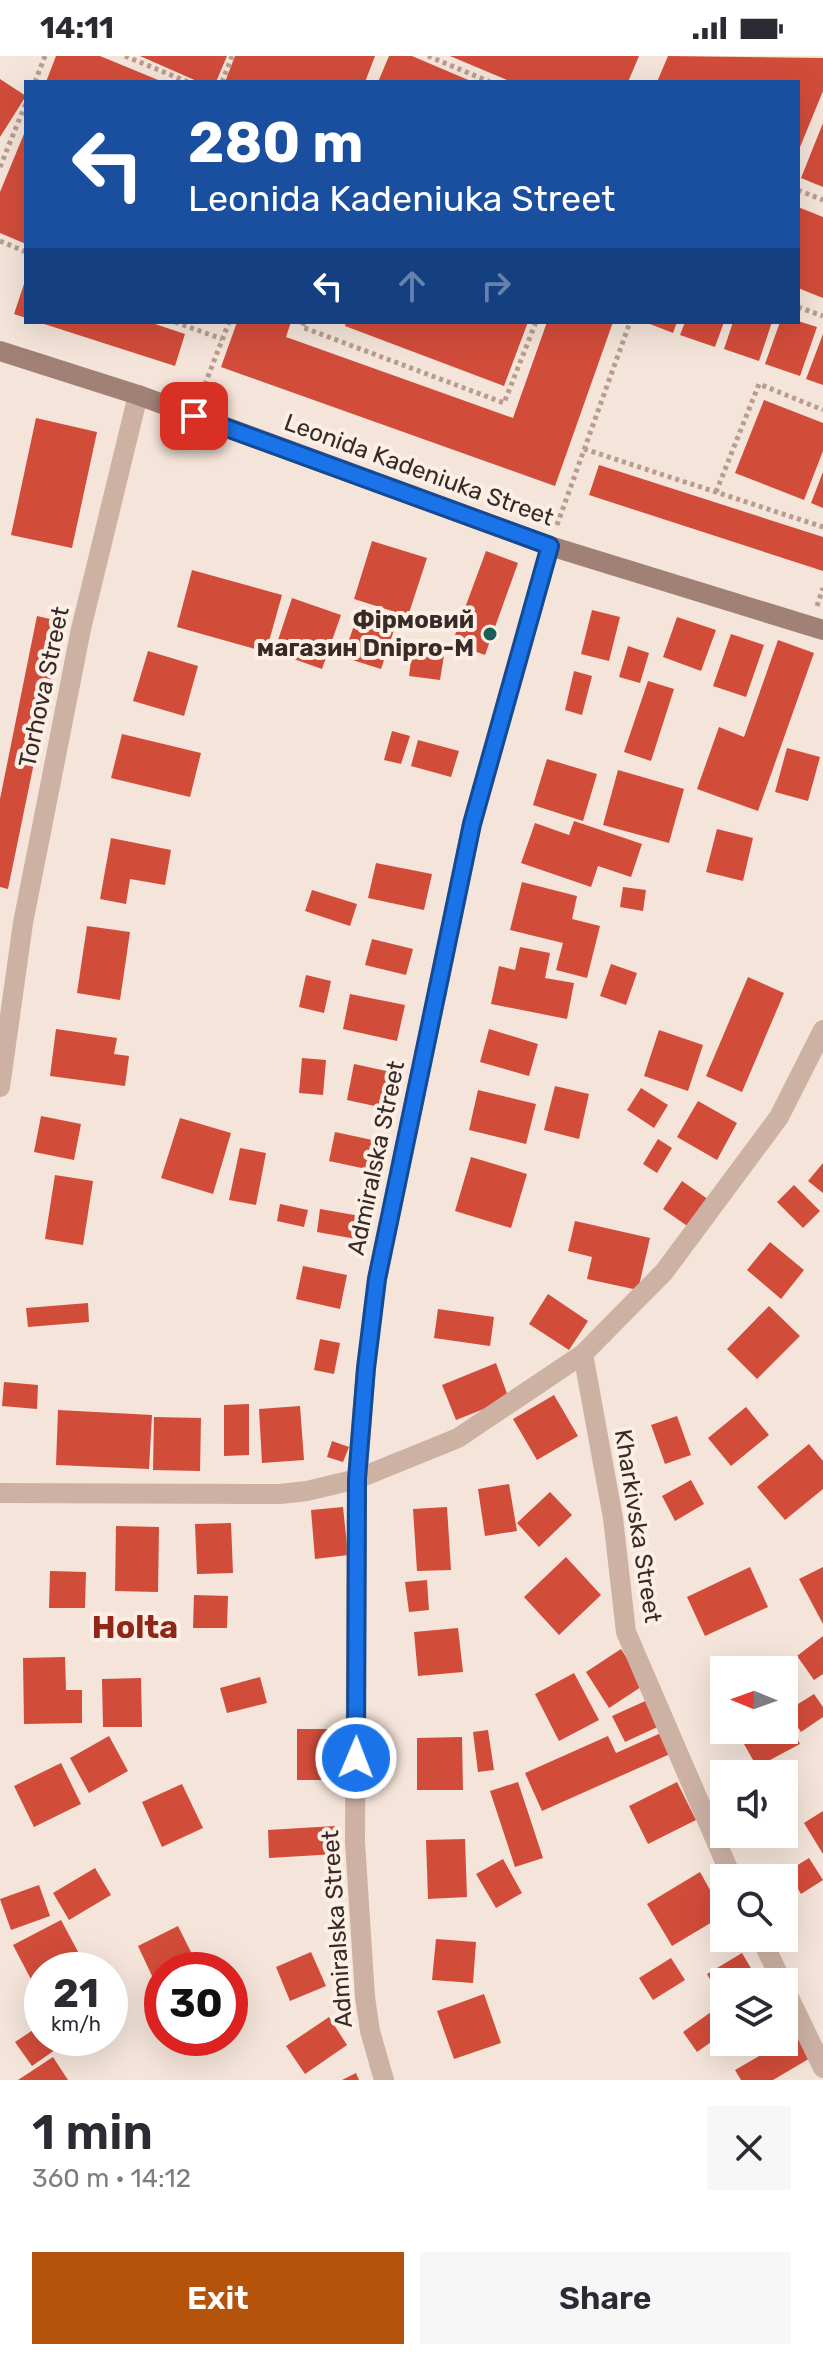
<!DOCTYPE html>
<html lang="en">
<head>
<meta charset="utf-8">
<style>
	body { margin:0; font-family:Rubik,sans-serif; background:#f7f7f7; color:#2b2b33; height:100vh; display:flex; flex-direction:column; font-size:30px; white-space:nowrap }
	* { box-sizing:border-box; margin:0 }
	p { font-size:26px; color:#7c7c81 }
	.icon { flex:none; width:44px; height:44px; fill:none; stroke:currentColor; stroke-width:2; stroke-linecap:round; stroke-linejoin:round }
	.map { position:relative; height:2024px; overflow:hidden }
	.details { display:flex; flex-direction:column; background:#fff; flex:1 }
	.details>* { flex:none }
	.banner { position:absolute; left:24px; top:24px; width:776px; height:244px; border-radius:0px; box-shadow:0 8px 32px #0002; background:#1a4fa0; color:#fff; overflow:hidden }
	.needle { width:52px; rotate:271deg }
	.controls { position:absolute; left:710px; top:1600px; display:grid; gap:16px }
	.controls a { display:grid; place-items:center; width:88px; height:88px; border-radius:0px; background:#fff; box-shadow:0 8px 32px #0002; font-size:40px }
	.speed { position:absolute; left:24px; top:1896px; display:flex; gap:16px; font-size:40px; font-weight:700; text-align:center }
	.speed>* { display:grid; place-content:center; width:104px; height:104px; border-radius:50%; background:#fff; box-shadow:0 8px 32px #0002; line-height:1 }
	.speed small { font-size:20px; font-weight:400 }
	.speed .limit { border:12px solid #d22; background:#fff; color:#111 }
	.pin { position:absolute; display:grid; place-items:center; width:68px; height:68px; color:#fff; margin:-34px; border-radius:16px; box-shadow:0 4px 12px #0006 }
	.me { position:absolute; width:88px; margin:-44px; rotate:1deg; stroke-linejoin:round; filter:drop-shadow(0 0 6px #0008) }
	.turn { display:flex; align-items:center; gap:28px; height:168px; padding:0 32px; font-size:36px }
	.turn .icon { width:104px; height:104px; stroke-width:2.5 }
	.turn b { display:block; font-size:56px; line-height:68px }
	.lanes { display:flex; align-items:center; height:76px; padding:0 32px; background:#0003; justify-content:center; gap:40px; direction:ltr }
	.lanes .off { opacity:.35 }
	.round { display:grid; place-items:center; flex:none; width:84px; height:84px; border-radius:0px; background:#f7f7f7 }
	.head { display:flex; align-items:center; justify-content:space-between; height:136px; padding:0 32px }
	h1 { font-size:48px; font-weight:600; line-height:60px }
	.button { display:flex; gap:16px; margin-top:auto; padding:16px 32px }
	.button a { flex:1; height:92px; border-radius:0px; background:#b45309; color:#fff; font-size:32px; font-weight:600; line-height:92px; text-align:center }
	.button a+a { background:#f7f7f7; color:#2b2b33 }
	.status { display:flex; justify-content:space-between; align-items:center; height:56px; padding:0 40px; background:#fff; direction:ltr }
	.status svg { height:22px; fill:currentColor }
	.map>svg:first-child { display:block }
</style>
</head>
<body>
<div class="status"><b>14:11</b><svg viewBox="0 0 49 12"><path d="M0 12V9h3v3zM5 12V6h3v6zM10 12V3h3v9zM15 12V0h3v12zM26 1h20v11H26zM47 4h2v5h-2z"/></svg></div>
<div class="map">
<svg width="823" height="2024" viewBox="0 0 823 2024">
	<rect width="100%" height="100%" fill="#f4e4d9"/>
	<!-- building -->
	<path fill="#d24c3a" d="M56,0H100L163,26H46Z
		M140,0H227L216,26H199Z
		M235,0H375L365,26H225Z
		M389,0H412L473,26H378Z
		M450,0H639L628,26H512Z
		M668,0L823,2V35L798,96V26H657Z
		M0,23L26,40L0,81Z
		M823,67V131L801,122Z
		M26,73V188L0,177V136Z
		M798,151L823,161V242L798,232Z
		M26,222V262L14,258Z
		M798,265L817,271L800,320L765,308L780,266Z
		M149,266L185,278L175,310L41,267Z
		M237,266H291L286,281L513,362L547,266H613L555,430L221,311Z
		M346,266H528L504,330L345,270Z
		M645,266H677L673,277Z
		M685,266H724L715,291L680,279Z
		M733,266H772L759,305L724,293Z
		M823,278V329L806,323Z
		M764,344L823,367V395L804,444L735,417Z
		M36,362L97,376L72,492L11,479Z
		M599,409L823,481V515L589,439Z
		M823,416V452L811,447Z
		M372,485L427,502L408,560L354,543Z
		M486,495L518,507L485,599L452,587Z
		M192,514L282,539L266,596L177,571Z
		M292,542L341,559L322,613L274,596Z
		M592,554L620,561L609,605L581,598Z
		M37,560L63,566L8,833L0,831V743Z
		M357,561L394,574L381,613L343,601Z
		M677,561L716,574L701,615L663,601Z
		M731,578L764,589L746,641L713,630Z
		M778,584L814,597L758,755L697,733L719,671L744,681Z
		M413,588L445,593L440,624L409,620Z
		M628,590L649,597L640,627L619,621Z
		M148,595L198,610L184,660L133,645Z
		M574,615L592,620L582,659L565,654Z
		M648,625L674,633L651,705L624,696Z
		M392,675L410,680L401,708L384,704Z
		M122,678L201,697L190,741L111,722Z
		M418,684L459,695L451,721L411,710Z
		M787,692L820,701L808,745L775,736Z
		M547,703L597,718L583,765L533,749Z
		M618,714L684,733L669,787L603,769Z
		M574,765L642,788L631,821L598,810L591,831L521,807L535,767L569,779Z
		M717,773L753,782L743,825L706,816Z
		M111,782L171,794L165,829L130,823L126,848L100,843Z
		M376,807L432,818L424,854L368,842Z
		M522,826L577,840L572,863L600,870L587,922L556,914L563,887L510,874Z
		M623,831L646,834L643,855L620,851Z
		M312,834L357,848L350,870L305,855Z
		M87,870L130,876L120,944L77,937Z
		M372,883L413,893L406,919L365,909Z
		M520,891L550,897L545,922L574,927L567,963L491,948L499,910L515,914Z
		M611,908L637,917L626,949L600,940Z
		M306,919L331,925L324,957L299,951Z
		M748,921L784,937L742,1036L706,1020Z
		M350,938L405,949L397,985L343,973Z
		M56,973L117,982L114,998L129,1000L125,1030L50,1020Z
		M489,973L538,988L529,1020L480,1006Z
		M659,974L703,989L688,1035L644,1020Z
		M302,1002L326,1004L323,1039L299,1037Z
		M354,1008L391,1016L384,1052L347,1044Z
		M555,1030L589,1038L579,1083L544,1074Z
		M641,1032L668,1049L654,1072L627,1054Z
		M478,1034L536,1048L526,1088L469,1074Z
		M698,1045L737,1067L717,1104L677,1081Z
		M41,1060L81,1068L74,1104L34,1096Z
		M180,1062L231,1077L213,1138L161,1122Z
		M335,1076L377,1085L371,1114L329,1105Z
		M658,1083L672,1092L657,1117L643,1108Z
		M240,1092L266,1097L256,1149L229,1144Z
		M471,1101L527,1118L511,1172L455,1155Z
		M823,1107V1137L808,1125Z
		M55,1119L93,1125L83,1189L45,1183Z
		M682,1125L712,1146L693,1174L663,1153Z
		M794,1129L820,1155L803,1172L777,1146Z
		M280,1148L308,1154L304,1171L277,1165Z
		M320,1153L360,1160L356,1183L317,1176Z
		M575,1165L650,1182L638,1234L587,1223L592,1201L568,1195Z
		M770,1186L804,1214L781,1243L747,1214Z
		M303,1210L347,1219L340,1253L296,1243Z
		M548,1238L588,1265L569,1294L529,1268Z
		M88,1247L89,1266L28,1271L26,1252Z
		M769,1250L800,1280L757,1323L727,1293Z
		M438,1253L494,1261L490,1290L434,1282Z
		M320,1283L340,1287L334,1318L314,1314Z
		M496,1307L509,1343L456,1364L442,1329Z
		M4,1326L38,1329L37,1353L2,1350Z
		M554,1339L578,1380L537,1404L513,1363Z
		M249,1348V1399L224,1400V1349Z
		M300,1350L304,1404L262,1407L259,1353Z
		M746,1351L769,1379L731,1410L708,1382Z
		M58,1354L152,1359L149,1413L56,1409Z
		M677,1360L691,1399L665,1408L651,1369Z
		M154,1361L201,1362L200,1415L153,1414Z
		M332,1385L349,1391L343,1406L327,1401Z
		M809,1388L823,1405V1433L785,1464L757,1431Z
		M691,1424L704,1448L675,1465L662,1440Z
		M509,1428L517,1475L485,1480L478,1433Z
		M550,1436L572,1459L539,1491L517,1467Z
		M343,1451L348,1499L315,1503L311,1454Z
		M447,1451L451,1514L417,1515L413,1453Z
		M231,1467L233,1517L197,1518L195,1468Z
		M116,1470L159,1471L158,1536L115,1535Z
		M566,1501L601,1539L559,1579L524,1541Z
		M750,1511L768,1551L705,1580L687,1541Z
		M823,1511V1568L799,1523Z
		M50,1515L86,1516L85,1552H49Z
		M427,1524L429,1554L409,1556L405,1526Z
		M194,1539L228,1540L227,1572H193Z
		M458,1572L463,1616L418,1620L414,1576Z
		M823,1580V1618L814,1624L797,1600Z
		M621,1593L644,1629L609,1652L586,1616Z
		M65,1601L66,1634H82V1667L24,1668L23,1602Z
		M776,1602L782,1614H754Z
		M574,1617L599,1664L559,1685L535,1638Z
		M784,1617L792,1632L784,1636Z
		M260,1621L267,1647L227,1657L220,1632Z
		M141,1622L142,1671H103L102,1623Z
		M814,1638L823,1651V1661L801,1676L787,1655Z
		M652,1642L664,1668L625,1686L612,1660Z
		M784,1659L800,1688L757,1711L740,1681L752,1674H784Z
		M297,1673H334L333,1724H297Z
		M488,1674L494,1714L478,1716L473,1676Z
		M661,1677L670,1698L542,1755L525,1717L608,1680L616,1697Z
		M109,1680L128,1715L89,1737L70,1702Z
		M462,1681L463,1734H417V1682Z
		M61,1707L81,1748L34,1771L14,1730Z
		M518,1726L543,1802L515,1811L490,1735Z
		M677,1726L696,1764L648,1788L629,1750Z
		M182,1728L203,1772L162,1791L142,1746Z
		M823,1755V1798L804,1767Z
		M335,1770L336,1798L269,1802L268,1774Z
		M465,1783L467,1841L428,1843L426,1784Z
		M809,1802L823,1824L801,1838L788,1815Z
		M503,1803L522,1837L496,1852L476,1818Z
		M95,1812L111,1839L69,1864L53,1837Z
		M700,1816L724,1859L672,1890L647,1848Z
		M39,1829L50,1860L11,1874L0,1843Z
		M61,1864L83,1905L66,1914H42V1927L35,1931L13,1889Z
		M178,1870L194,1902L169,1914H162V1918L153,1922L138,1890Z
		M436,1883L476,1886L473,1927L432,1924Z
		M311,1896L326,1930L290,1945L276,1911Z
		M742,1897L759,1926H724V1948L707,1918Z
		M671,1902L685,1924L653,1944L639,1922Z
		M484,1938L501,1987L454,2003L437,1955Z
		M711,1956L724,1977L697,1996L683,1976Z
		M329,1961L347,1989L305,2018L286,1990Z
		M42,1968V1982H72L32,2010L15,1986Z
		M799,1977L812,2001L773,2024H741L735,2014Z
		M53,2001L68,2024H18Z
		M356,2017L359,2024H342Z"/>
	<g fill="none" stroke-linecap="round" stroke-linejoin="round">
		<!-- path -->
		<path stroke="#b99c8e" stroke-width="5" stroke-dasharray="4 4" stroke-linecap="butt" d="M125,0L188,26
			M428,0L490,26
			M35,26L45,0
			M222,26L232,0
			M0,111L26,47
			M798,134L823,144
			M0,185L26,196
			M798,251L823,260
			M175,266L222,283
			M304,266L302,271L504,347L536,266
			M202,336L229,266
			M584,393L823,471
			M716,436L759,328L823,354
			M557,469L630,266
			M817,550L823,532"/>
		<!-- street -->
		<path stroke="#cdb2a4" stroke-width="20" d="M0,1031L23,867L81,573L138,339
			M583,1298L613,1462L626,1576L732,1822
			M0,1437L280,1438L307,1435L357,1423L458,1382L583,1298L664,1216L779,1061L823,974
			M761,1882L782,1926
			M784,1931L823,2012
			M384,2024L370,1975L365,1941L355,1786L357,1423L366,1312L377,1223L472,768L550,490"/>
		<!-- secondary -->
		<path stroke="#a18075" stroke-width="20" d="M0,295L138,339L550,490L823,574"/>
	</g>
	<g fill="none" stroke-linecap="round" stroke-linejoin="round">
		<!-- route casing -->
		<g stroke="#114b97" stroke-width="20">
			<path id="route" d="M194,360L550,490L472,768L377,1223L366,1312L357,1423L356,1702"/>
		</g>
		<!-- route -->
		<use href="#route" stroke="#1a73e8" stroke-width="14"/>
	</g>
	<!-- markers -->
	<circle fill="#185e5a" stroke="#fbefe6" stroke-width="3" cx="490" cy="578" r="8"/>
	<g text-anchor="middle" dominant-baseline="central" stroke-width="8" stroke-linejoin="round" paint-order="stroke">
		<!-- street labels -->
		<g font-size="24" fill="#382a26" stroke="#fbefe6">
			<text transform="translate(419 414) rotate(20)">Leonida Kadeniuka Street</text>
			<text transform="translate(44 631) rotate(-78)">Torhova Street</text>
			<text transform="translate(376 1102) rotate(-78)">Admiralska Street</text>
			<text transform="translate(638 1470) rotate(81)">Kharkivska Street</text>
			<text transform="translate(337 1873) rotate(-94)">Admiralska Street</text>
		</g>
		<!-- poi labels -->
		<g font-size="24" font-weight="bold" fill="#382a26" stroke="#fbefe6" text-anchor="end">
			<text x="474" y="564">Фірмовий<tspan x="474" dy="28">магазин Dnipro-M</tspan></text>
		</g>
		<!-- district labels -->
		<g font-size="32" font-weight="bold" fill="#8f2617" stroke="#fbefe6">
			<text x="135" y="1571">Holta</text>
		</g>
	</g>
</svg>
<div class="controls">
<a><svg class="needle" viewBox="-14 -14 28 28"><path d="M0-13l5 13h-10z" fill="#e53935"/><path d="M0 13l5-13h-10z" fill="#7c7c81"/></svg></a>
<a><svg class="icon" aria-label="sound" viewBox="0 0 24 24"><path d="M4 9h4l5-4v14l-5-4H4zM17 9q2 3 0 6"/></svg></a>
<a><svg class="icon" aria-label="search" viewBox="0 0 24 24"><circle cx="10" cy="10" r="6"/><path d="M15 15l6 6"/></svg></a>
<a><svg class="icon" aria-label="layers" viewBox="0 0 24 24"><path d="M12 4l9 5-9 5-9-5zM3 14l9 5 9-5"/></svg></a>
</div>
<div class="speed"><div>21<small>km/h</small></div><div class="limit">30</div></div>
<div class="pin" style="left:194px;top:360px;background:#d93025"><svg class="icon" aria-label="arrive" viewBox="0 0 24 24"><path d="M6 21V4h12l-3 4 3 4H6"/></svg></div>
<svg class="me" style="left:356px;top:1702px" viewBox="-20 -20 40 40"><circle r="17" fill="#1a73e8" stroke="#fff" stroke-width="3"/><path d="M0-11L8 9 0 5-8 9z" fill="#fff"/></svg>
<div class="banner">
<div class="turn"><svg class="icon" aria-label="left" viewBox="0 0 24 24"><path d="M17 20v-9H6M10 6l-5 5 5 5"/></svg><div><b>280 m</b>Leonida Kadeniuka Street</div></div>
<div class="lanes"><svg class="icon" aria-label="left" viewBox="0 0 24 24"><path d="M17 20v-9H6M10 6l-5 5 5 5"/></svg><svg class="icon off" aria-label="ahead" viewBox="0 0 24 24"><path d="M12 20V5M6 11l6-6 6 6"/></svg><svg class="icon off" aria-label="right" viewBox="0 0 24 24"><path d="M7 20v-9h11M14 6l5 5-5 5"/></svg></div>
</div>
</div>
<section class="details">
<div class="head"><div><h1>1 min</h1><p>360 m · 14:12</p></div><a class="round"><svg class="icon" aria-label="close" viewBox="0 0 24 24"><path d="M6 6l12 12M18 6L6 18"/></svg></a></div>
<div class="button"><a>Exit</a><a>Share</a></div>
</section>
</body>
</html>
